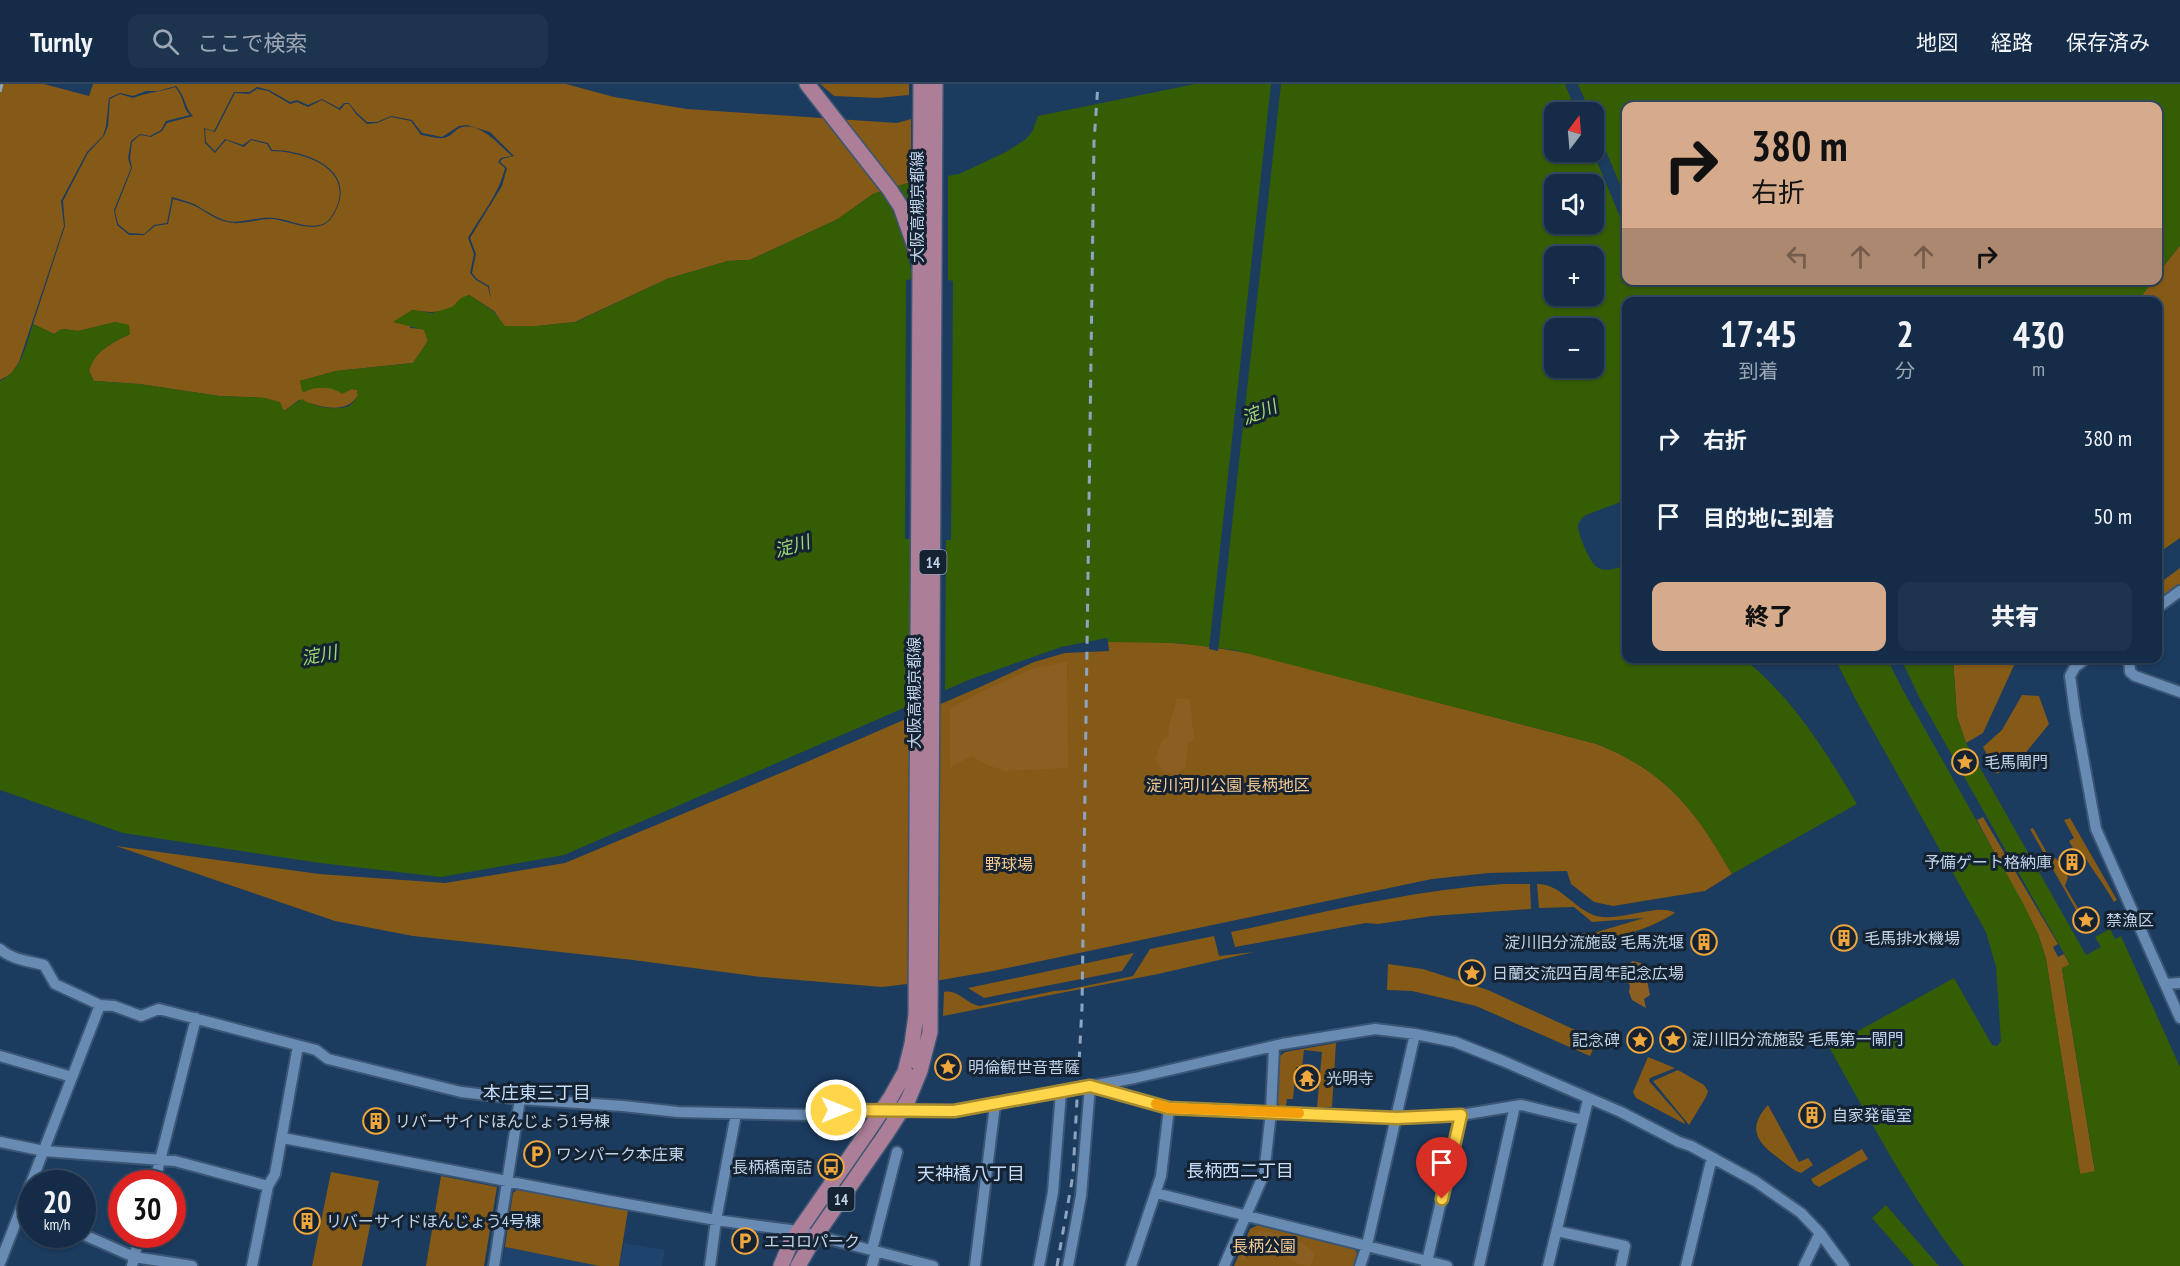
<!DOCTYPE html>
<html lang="ja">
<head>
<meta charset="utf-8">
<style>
	body { margin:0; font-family:"PT Sans Narrow","Noto Sans JP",sans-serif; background:#1d344e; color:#f1f3f6; height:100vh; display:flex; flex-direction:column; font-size:22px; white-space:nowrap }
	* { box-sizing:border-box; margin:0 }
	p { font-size:20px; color:#9da7b4 }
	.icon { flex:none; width:33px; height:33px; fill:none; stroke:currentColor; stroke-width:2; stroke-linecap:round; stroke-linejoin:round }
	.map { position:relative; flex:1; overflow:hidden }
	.drawer { position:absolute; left:1622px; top:213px; width:540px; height:366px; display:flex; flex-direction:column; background:#142c47; border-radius:12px; box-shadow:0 2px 4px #0004,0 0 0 2px #334860 }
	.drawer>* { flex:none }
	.guide { position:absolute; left:1622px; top:18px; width:540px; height:183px; border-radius:12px; box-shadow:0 2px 4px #0004,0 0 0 2px #334860; background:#d6ab8b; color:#111; overflow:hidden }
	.needle { width:39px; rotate:16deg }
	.controls { position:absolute; left:1544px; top:18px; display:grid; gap:12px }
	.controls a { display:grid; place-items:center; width:60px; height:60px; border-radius:12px; background:#142c47; box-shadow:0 2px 4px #0004,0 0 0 2px #334860; font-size:30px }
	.speed { position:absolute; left:18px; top:1086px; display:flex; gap:12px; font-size:30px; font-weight:700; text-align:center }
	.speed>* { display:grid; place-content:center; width:78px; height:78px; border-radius:50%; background:#142c47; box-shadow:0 2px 4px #0004,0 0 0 2px #334860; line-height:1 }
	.speed small { font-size:15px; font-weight:400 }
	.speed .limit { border:9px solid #d22; background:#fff; color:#111 }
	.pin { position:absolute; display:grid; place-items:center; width:51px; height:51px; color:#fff; margin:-62px -26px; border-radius:50% 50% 50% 0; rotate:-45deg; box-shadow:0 0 6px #0007 }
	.pin .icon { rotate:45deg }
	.me { position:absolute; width:66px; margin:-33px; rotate:90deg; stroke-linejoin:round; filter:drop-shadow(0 0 4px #0008) }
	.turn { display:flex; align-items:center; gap:21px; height:126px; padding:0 30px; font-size:27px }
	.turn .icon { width:78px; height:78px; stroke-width:2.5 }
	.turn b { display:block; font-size:42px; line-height:51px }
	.lanes { display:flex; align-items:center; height:57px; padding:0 30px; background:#0003; justify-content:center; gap:30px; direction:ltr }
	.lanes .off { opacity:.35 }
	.eta { display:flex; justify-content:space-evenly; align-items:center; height:102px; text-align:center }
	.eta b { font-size:36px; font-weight:800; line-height:42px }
	.primary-button { display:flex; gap:12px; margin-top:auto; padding:12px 30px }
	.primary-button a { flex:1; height:69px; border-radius:12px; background:#d6ab8b; color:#111; font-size:24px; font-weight:800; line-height:69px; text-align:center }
	.primary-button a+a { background:#1d344e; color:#f1f3f6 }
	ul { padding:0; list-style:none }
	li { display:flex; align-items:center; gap:18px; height:78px; padding:0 30px }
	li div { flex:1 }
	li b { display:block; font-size:22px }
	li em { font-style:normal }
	header { display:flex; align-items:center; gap:36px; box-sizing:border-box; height:84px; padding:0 30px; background:#142c47; border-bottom:2px solid #334860 }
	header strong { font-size:28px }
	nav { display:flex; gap:33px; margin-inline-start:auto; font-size:21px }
	.search { width:420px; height:54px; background:#1d344e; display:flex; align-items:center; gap:15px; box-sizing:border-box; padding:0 21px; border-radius:12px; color:#9da7b4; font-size:22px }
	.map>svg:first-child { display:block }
</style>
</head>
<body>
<header>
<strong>Turnly</strong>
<div class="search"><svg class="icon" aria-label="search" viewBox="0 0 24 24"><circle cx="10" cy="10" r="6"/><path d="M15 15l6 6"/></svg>ここで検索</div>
<nav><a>地図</a><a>経路</a><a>保存済み</a></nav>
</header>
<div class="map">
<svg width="2180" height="1182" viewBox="0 0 2180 1182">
	<rect width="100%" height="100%" fill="#1b3b5f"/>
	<!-- built -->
	<path fill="#1e446e" d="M624,1159L665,1166L662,1182H620Z
		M505,1163L599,1182H502Z"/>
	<!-- green -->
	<path fill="#855916" d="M0,0H44L89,12L93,0H566L614,13L687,25L897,39L911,35V98L873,110L838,135L750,176L728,177L667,195L575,238L537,242H504L494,227L469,211C462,214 459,219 453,223C441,230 425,228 412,226L410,244L424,245L428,257L413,279L336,287L300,297L304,308L312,303L352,305L357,306L358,311C346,332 319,322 299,316L284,327L265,314L219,312L139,300L94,297L89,287C94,267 112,259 130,250L116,238L78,247L62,245L54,250L33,240L65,142L63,117L88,69L104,52L108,42L110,15L120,10L133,14C147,8 161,8 175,3C185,14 182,24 190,31L166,37L161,46L150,52L140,50L131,57L128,74L131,84L114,126L117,141L129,151H144L155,142L168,140L173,115C178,117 185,118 190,120C204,125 212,135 227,138C242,142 258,134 273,135C289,137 307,147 323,141C330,138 334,131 337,124C355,83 303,66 272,66L268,59L251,55L243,61L225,55L215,67L206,58L205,45L215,48L235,9L249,10L257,5L268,7L290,20L297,18L308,23L322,16L340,26L345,20H349L356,30L367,40L377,39L391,33L411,37L421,51C430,52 441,57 449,52C453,50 456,45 460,44C479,36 499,61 512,72L501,74L498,78L505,84C499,110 481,131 468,154L474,170L470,189L476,196L488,203L491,215L489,202L477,195L472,189L476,170L470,154L502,102L507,84L500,78L502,75L514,72L490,48L467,41L459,42L442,53L422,49L412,36L391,32L377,38H367L357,29L349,19H344L339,24L322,15L308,21L297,16L290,18L269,6L257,3L249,8H234L214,47L204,44L205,59L215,69L226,56L244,63L251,56L267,60L271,67C301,67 352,83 337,122C334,129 330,137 323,140C307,146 289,135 273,134C258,132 241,140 227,137C214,133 205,126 194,120C187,117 179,115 172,113L167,139L154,141L144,150L129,149L118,140L115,127L132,84L130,74L132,58L140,51L151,53L162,47L167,39L193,32C184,23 186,13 176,2L158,7H146L133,12L120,9L109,14L106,42L103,52L87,68L61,117L64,142L19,278L11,290L0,296Z
		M820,0H909V11L878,14L834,12Z
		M2180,161V454L2157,470V218H2137L2153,197L2157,196V191Z
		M2180,484V502L2157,519V501Z
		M1145,557L1199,561L1253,570L1597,660C1667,688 1696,727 1732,790L1705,807L1613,822L1594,818L1571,800L1567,787L1489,789L1432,795L993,887L941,896L882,903L761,893L633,876L413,852L335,837L116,762L319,790L445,799L565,779L788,686L980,603L1034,578L1065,569L1109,567L1108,558Z
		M1953,575H2019L2016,577L1983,649L1966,659L1957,633Z
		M2022,611L2039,612L2049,640L2023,672L1997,690L1983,663L2002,646Z
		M1983,733L2058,860L2053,863L2058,873L2064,870L2070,881L2062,885L2095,1088L2080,1090L2046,875L2038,850L1977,736Z
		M2070,734L2117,816L2114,818C2104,800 2092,786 2082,768L2076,770L2069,757L2074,754L2064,736Z
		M2033,744L2051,776L2056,774L2068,793L2065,802L2082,831L2088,832L2092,831L2094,835L2084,840L2030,745Z
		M1503,800H1530L1531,825L1432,832L1378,840L1366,839L1235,863L1231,848C1321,829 1411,806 1503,800Z
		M1537,800C1564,800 1576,830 1602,833C1621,836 1662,819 1675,829C1635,854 1587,860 1540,862L1541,853L1597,848L1644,834L1592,838L1574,823L1539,824Z
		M1214,852L1219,872L1254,868L1158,890L943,932L944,908C958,905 966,920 980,922L1054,907L1066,906L1133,892L1150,865Z
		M1134,869L1122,887L984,914L968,904Z
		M1388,880L1423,885L1488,906L1597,956L1590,972L1476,922L1412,907L1387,906Z
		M1336,959L1332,1023H1317L1322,968L1304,966L1302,983H1296L1293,1015H1287L1286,1022H1280L1276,1017L1280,972L1285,968Z
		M1648,973L1675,984L1650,994L1649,997L1684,1037L1685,1040L1636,1014L1633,1008Z
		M1678,986L1704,1001L1708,1007L1706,1013L1689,1041L1653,997Z
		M1768,1021L1799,1078L1808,1074L1813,1081L1801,1089C1792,1086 1785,1079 1777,1073C1755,1057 1748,1043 1768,1021Z
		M1862,1065L1868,1075L1819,1103L1814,1100L1811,1095Z
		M331,1088L379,1097L362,1182H312Z
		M441,1092L497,1103L484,1182H426Z
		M518,1105L628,1126L619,1182H599L505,1163L513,1109Z
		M1258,1141L1355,1165L1358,1172L1354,1182H1234L1250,1145Z"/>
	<!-- forest -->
	<path fill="#8a5f21" d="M1067,578L1068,684L1005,687L987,681L971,672L950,684V625L977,610L1034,584Z
		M1177,615H1190L1194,656L1188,660L1185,683L1177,691L1164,689L1155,675L1162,656L1169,651L1168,644Z
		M1632,877L1645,880L1648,888L1647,897L1650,911L1644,915L1646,924L1632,916L1629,908L1630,901L1624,895V887Z
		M1259,1147C1278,1148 1299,1155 1314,1168L1313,1176L1310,1182C1295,1182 1280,1169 1272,1158H1252L1245,1176H1240C1243,1163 1247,1154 1259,1147Z"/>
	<!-- water -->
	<path fill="#345d04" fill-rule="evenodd" d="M1195,0H2180V161L2157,191V22H1626V196L2153,197L2137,218H1626V416L1586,431C1582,434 1578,438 1578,443C1579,452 1590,479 1597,483C1606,489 1617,484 1626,481V574L1744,575C1793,614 1826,668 1857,720L1732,790C1696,727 1667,688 1597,660L1234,566L1177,559L1108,558L1107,554L1061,563L971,595L564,771L441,793L320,779L123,749L0,706V297C23,285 25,263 33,240L54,250L62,245L78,247L116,238L129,241L130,250C112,259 94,267 89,287L94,297L139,300L219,312L265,314L280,318L284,327L302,315C312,323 337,327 349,322C353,319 356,315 358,311L357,306L352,305L342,310C333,302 315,302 304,308L302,307L300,297L336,287L413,279L428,257L424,246L393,238L412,226L432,229L452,223L461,214L469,211L493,227L505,242H537L576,238L667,195L728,177L750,176L838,135L873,110L911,98L959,90L1006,68L1026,55L1032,48L1038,32ZM1554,28H1593V68H1554ZM1554,100H1593V140H1554ZM1554,172H1593V212H1554ZM1554,244H1593V284H1554Z
		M1835,575H1887L1904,608L2023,819L2038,850L2046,875L2080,1090L2095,1087L2062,884L2070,880L1919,613L1901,575H1953L1957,633L1966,659L2086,871L2101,863L2095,853L2110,845L2115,855L2121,852L2180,983V1182H1964C1911,1114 1871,1038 1829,963L1954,894L1992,961L1997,962L2001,957L1996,883L1986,848L1857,618Z
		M1886,1121L1939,1182H1914L1872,1134Z"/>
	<!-- pier -->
	<path fill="#1b3b5f" d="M1271,0H1281L1218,567L1209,565Z
		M1565,0H1578L1590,28H1576Z
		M1593,36L1626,115V147L1593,68Z
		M948,89V196L953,197L951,456H946L945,610L911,625V455H905L906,196L913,195L903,148L887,114L893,101L914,124V95Z"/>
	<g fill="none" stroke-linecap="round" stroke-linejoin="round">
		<!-- minor casing -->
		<g stroke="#3b5675" stroke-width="14">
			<path id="minor" d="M2157,524L2180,507
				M2087,574L2075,583L2070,592L2075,629L2096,745L2180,934
				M2129,574L2130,588L2135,592L2180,608
				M0,865C12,876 29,877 44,881L55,900L100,921L114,922L141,932L159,925L316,966L328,975L461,1008L520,1015L623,1022L678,1028L812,1031L836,1026L953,1027L1135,994L1282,960L1375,945L1415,950L1455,958L1503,977L1621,1028L1679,1058L1691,1062L1755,1097L1801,1129L1820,1149L1844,1182
				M2165,900L2180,899
				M0,972L72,993
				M283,1054L605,1116L716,1136L798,1147L933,1182
				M0,1058L44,1067L175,1077L268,1102L275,1090L298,962
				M154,1100L196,934
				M1156,1109L1447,1182
				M1557,1147L1625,1162L1621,1182
				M82,1150L134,1173L192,1182
				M872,1166L897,1068
				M0,1179L100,921
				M132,1182L140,1150
				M252,1182L268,1102
				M494,1182L520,1015
				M710,1182L716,1136L736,1030
				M872,1182L876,1168
				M975,1182L995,1021
				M1039,1182L1053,1108L1061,1008
				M1068,1182L1081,1112L1090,1002L1169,1024L1397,1034L1461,1031L1521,1021L1583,1036
				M1131,1182L1161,1092L1169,1024
				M1224,1182L1264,1090L1271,1028L1274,962
				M1360,1182L1367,1161L1415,950
				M1426,1182L1461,1031
				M1479,1182L1515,1022
				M1548,1182L1588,1016
				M1686,1182L1712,1073
				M1804,1182L1820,1149"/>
		</g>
		<!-- major casing -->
		<g stroke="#3b5675" stroke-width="18">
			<path id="major" d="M807,0L890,106L901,123L915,163
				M920,987L930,948L935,0
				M905,988L912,960L916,931L921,0
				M781,1182L791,1158L866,1050
				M798,1182L816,1151L886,1050"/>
		</g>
		<!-- minor -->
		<use href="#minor" stroke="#688bb4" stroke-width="10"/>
		<!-- major -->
		<use href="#major" stroke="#ac7e97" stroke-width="15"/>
		<!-- rail -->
		<path stroke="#8fa5bf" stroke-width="3" stroke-dasharray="8 8" stroke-linecap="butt" d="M0,8L2,0
			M1057,1182L1073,1091L1082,923L1094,58L1098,0"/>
		<!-- major-bridge casing -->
		<g stroke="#3b5675" stroke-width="18" stroke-linecap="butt">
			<path id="major-bridge" d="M866,1050L891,1013L905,988
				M886,1050L908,1016L920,987"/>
		</g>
		<!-- major-bridge -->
		<use href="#major-bridge" stroke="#ac7e97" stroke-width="15"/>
	</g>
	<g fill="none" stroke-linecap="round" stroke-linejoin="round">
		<!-- route casing -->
		<g stroke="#a68a30" stroke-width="15">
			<path id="route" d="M836,1026L954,1027L1090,1002L1169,1024L1397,1034L1461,1031L1442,1115"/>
		</g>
		<!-- route -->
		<use href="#route" stroke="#ffd54a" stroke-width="10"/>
		<!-- slow -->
		<path stroke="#f59e0b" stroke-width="10" d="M1156,1020L1169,1024L1299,1029"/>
	</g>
	<!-- icons -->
	<defs>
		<g id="sight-ring" transform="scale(1.35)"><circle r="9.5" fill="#142232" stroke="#efa73d" stroke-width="1.5"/><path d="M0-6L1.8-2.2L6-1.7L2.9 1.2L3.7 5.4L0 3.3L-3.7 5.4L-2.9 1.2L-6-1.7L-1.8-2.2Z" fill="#efa73d"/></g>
		<g id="building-ring" transform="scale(1.35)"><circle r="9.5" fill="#142232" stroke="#efa73d" stroke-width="1.5"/><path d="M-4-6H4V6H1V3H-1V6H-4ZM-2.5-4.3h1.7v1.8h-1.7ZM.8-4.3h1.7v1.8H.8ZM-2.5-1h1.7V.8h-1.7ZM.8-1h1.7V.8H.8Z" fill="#efa73d"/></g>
		<g id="temple-ring" transform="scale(1.35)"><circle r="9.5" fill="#142232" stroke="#efa73d" stroke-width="1.5"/><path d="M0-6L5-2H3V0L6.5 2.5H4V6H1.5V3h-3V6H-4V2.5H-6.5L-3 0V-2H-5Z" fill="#efa73d"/></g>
		<g id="parking-ring" transform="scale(1.35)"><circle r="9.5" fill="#142232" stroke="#efa73d" stroke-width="1.5"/><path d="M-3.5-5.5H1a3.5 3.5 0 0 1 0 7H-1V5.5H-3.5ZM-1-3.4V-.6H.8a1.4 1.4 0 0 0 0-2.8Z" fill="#efa73d"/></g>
		<g id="bus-ring" transform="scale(1.35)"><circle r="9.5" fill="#142232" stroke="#efa73d" stroke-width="1.5"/><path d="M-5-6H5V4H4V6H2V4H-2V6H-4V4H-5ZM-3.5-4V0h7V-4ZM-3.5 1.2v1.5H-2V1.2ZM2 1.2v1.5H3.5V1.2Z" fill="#efa73d"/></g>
	</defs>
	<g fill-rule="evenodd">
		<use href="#sight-ring" x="1965" y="678"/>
		<use href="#building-ring" x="2072" y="778"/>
		<use href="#sight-ring" x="2086" y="836"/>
		<use href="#building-ring" x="1844" y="854"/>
		<use href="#building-ring" x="1704" y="858"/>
		<use href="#sight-ring" x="1472" y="889"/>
		<use href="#sight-ring" x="1673" y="955"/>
		<use href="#sight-ring" x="1640" y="956"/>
		<use href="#sight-ring" x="948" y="983"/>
		<use href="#temple-ring" x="1307" y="994"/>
		<use href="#building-ring" x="1812" y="1031"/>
		<use href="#building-ring" x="376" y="1037"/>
		<use href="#parking-ring" x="537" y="1070"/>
		<use href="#bus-ring" x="831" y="1083"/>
		<use href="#building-ring" x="307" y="1137"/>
		<use href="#parking-ring" x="745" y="1157"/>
	</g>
	<g text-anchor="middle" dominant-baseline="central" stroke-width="6" stroke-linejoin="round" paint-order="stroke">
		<!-- shield labels -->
		<g fill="#142232" stroke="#8d9eb2" stroke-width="1.5">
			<rect x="919.5" y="466" width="27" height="24" rx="4.5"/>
			<rect x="827.5" y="1103" width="27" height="24" rx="4.5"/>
		</g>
		<g font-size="15" font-weight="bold" fill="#c1d3e9">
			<text x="933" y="478">14</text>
			<text x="841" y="1115">14</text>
		</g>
		<!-- street labels -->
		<g font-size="16" fill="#c1d3e9" stroke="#142232">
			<text transform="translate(917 123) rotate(-90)">大阪高槻京都線</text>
			<text transform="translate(914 609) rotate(-90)">大阪高槻京都線</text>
		</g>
		<!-- poi labels -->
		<g font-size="16" fill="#c1d3e9" stroke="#142232" text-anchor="start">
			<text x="1984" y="678">毛馬閘門</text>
			<text x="2052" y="778" text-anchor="end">予備ゲート格納庫</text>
			<text x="2106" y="836">禁漁区</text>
			<text x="1864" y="854">毛馬排水機場</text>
			<text x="1684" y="858" text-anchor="end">淀川旧分流施設 毛馬洗堰</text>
			<text x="1492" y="889">日蘭交流四百周年記念広場</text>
			<text x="1692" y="955">淀川旧分流施設 毛馬第一閘門</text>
			<text x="1620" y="956" text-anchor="end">記念碑</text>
			<text x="968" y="983">明倫観世音菩薩</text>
			<text x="1326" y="994">光明寺</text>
			<text x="1832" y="1031">自家発電室</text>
			<text x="395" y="1037">リバーサイドほんじょう1号棟</text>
			<text x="556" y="1070">ワンパーク本庄東</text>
			<text x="812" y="1083" text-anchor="end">長柄橋南詰</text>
			<text x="326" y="1137">リバーサイドほんじょう4号棟</text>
			<text x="764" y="1157">エコロパーク</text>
		</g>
		<!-- park labels -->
		<g font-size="16" fill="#f9cc93" stroke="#142232">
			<text x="1228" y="701">淀川河川公園 長柄地区</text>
			<text x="1009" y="780">野球場</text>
			<text x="1264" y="1162">長柄公園</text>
		</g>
		<!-- water labels -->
		<g font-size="18" font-style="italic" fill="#a1db73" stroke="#142232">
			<text transform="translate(1259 328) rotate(-22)">淀川</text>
			<text transform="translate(792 462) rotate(-16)">淀川</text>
			<text transform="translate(319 571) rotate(-11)">淀川</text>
		</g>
		<!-- neighbourhood labels -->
		<g font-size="18" fill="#c6ddf8" stroke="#142232">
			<text x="537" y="1008">本庄東三丁目</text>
			<text x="1240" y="1086">長柄西二丁目</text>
			<text x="971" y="1089">天神橋八丁目</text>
		</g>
	</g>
</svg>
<div class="controls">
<a><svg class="needle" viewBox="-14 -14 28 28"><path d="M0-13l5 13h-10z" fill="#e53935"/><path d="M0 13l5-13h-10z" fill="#9da7b4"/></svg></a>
<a><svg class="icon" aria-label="sound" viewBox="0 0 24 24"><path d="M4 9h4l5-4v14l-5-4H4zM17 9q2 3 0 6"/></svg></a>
<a>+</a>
<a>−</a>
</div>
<div class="speed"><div>20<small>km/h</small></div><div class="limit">30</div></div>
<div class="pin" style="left:1442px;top:1115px;background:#d93025"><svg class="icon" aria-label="arrive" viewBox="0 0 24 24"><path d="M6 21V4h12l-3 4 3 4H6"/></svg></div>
<svg class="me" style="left:836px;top:1026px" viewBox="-20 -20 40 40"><circle r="17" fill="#ffd54a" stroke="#fff" stroke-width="3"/><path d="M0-11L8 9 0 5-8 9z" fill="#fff"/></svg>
<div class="guide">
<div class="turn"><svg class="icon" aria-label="right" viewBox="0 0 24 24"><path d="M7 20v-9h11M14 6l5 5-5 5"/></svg><div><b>380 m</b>右折</div></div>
<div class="lanes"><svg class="icon off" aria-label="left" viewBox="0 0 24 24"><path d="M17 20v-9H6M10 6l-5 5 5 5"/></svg><svg class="icon off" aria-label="ahead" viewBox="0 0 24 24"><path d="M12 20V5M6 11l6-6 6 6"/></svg><svg class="icon off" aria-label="ahead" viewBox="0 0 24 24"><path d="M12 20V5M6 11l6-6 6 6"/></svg><svg class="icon" aria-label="right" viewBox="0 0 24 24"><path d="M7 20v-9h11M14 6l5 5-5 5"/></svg></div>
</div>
<section class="drawer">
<div class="eta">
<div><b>17:45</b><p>到着</p></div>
<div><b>2</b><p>分</p></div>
<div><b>430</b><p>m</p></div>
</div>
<ul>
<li><svg class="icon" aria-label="right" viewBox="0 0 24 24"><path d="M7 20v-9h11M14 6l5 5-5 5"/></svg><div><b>右折</b></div><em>380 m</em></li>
<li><svg class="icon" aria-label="arrive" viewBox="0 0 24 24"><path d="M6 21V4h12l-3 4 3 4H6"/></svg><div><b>目的地に到着</b></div><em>50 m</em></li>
</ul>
<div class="primary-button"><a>終了</a><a>共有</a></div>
</section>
</div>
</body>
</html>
